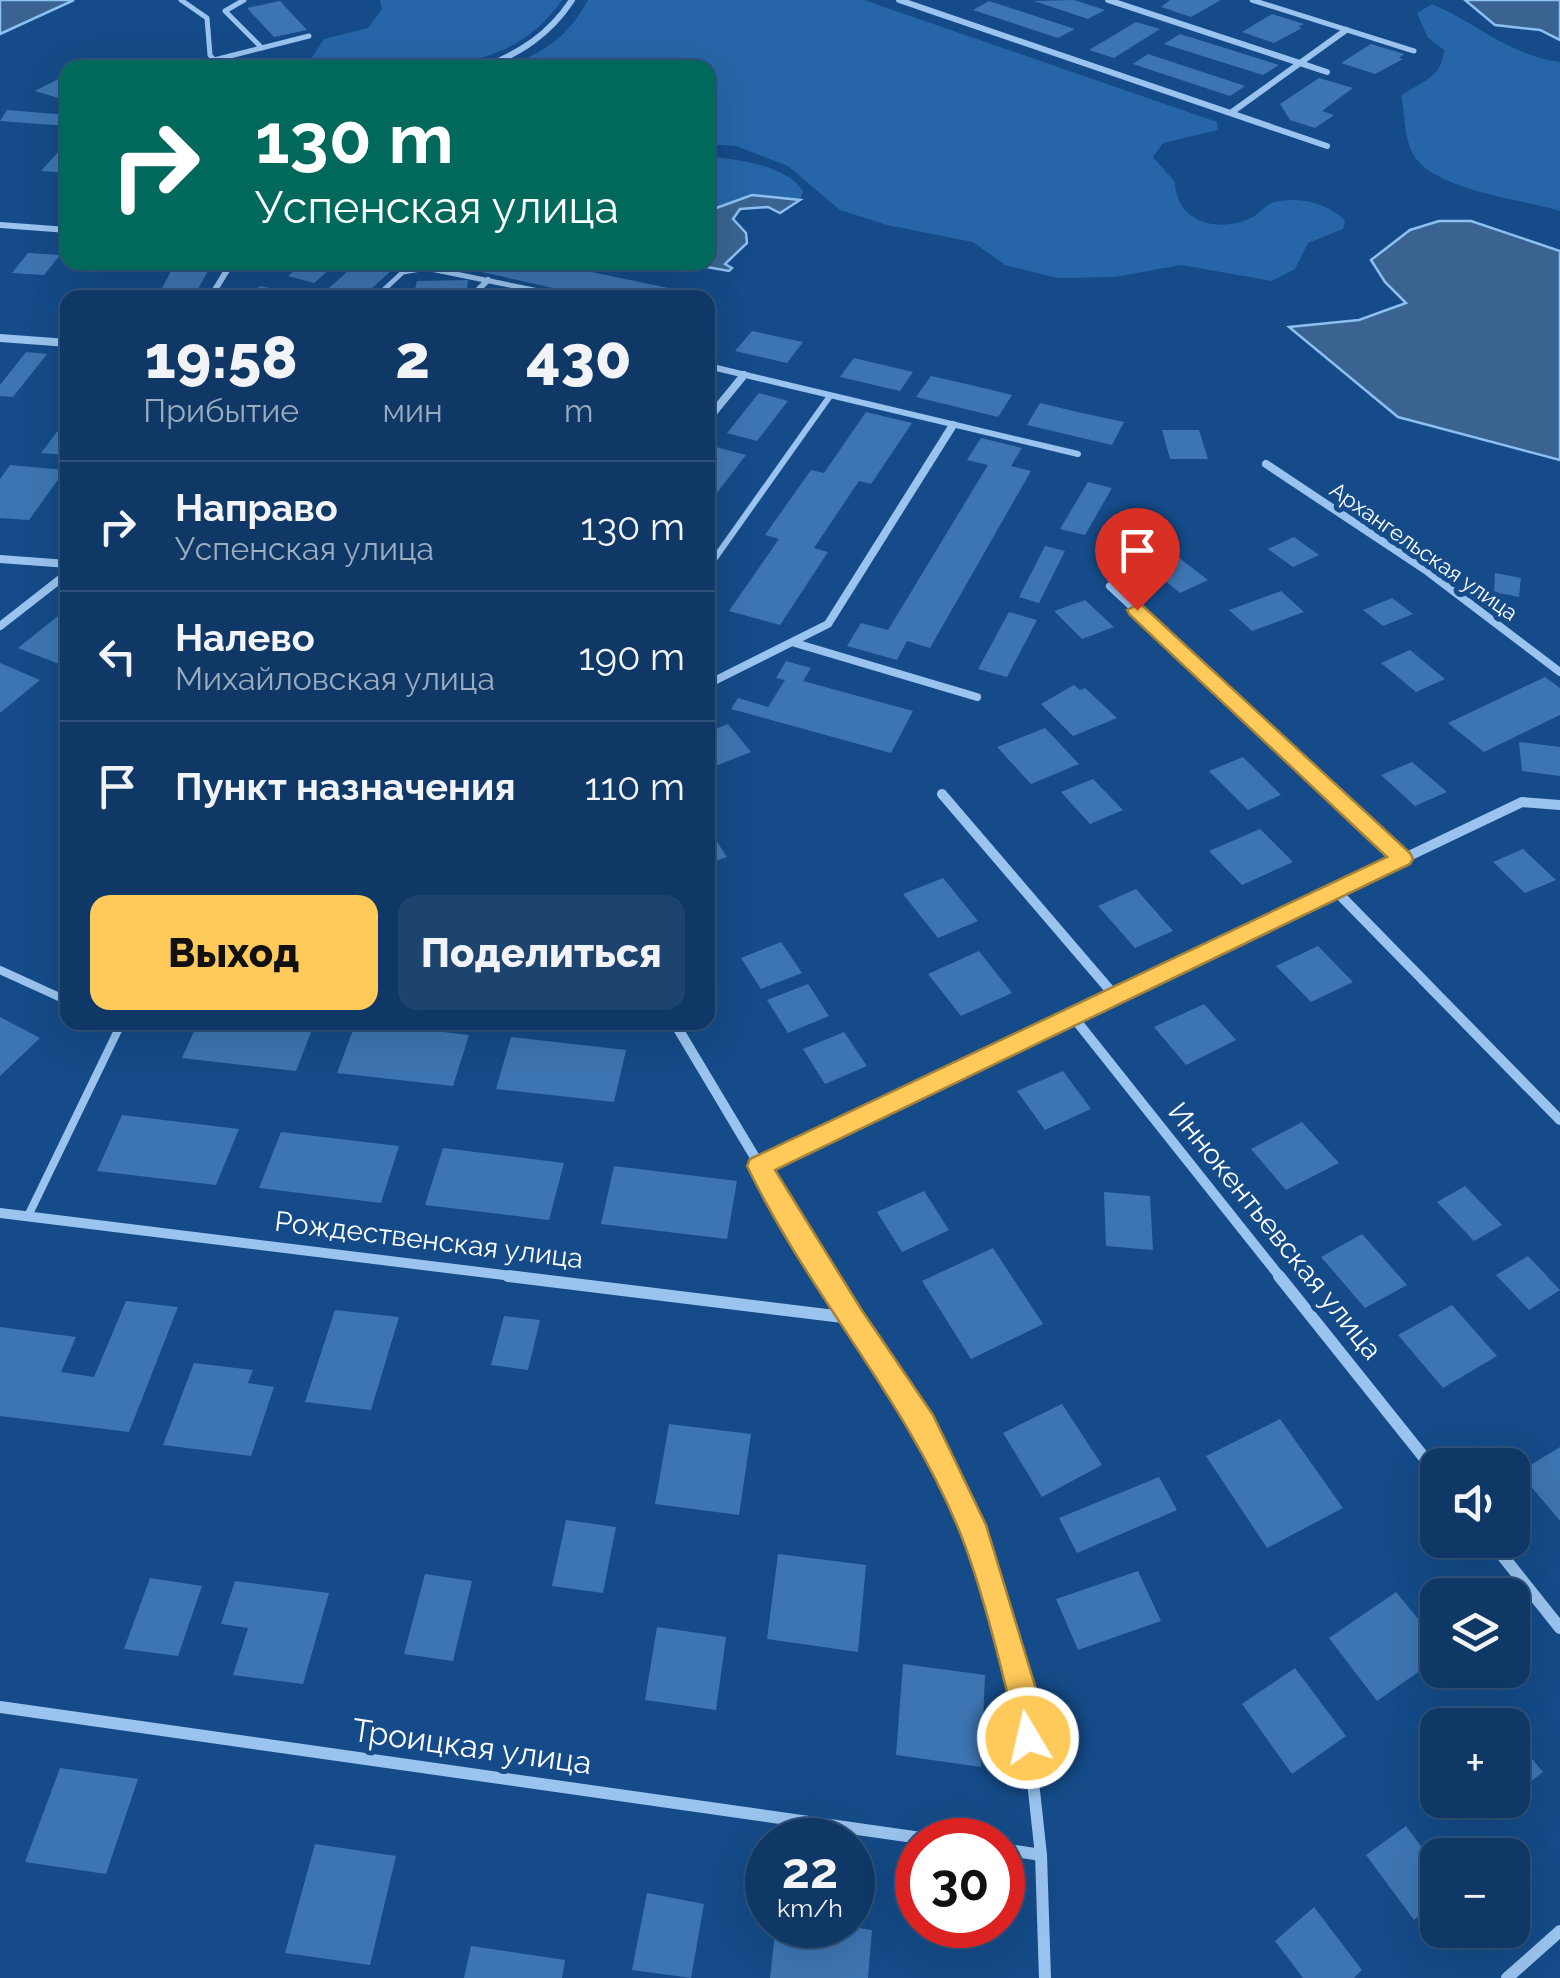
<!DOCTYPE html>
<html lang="ru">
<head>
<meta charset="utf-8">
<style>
	body { margin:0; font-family:Raleway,sans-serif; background:#1d436f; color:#f1f3f6; height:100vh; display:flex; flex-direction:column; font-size:38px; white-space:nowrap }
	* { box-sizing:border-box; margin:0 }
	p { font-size:32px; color:#9bacbf }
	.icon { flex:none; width:55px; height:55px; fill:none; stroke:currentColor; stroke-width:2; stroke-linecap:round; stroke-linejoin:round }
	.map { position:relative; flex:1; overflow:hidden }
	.side { position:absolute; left:60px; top:290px; width:655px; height:740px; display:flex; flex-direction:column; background:#0f3866; border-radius:20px; box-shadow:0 10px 40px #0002,0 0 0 2px #2f527a }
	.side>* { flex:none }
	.top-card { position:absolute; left:60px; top:60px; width:655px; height:210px; border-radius:20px; box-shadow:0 10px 40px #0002,0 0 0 2px #2f527a; background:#00695c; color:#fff; overflow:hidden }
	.tools { position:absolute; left:1420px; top:1448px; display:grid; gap:20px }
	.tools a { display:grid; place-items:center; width:110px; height:110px; border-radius:20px; background:#0f3866; box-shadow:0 10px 40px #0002,0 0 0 2px #2f527a; font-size:50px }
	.speed { position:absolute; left:745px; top:1818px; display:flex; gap:20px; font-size:50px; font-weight:700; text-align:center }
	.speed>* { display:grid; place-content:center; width:130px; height:130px; border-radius:50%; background:#0f3866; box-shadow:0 10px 40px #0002,0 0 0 2px #2f527a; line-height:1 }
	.speed small { font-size:25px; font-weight:400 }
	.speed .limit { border:15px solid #d22; background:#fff; color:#111 }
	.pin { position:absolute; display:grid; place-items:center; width:85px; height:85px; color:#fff; margin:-102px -42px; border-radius:50% 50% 50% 0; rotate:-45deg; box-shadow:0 0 10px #0007 }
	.pin .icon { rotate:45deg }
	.me { position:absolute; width:110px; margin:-55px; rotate:351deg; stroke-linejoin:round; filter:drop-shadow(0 0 8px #0008) }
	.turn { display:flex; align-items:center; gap:35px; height:210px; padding:0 30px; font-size:45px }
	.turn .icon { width:130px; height:130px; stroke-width:2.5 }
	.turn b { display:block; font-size:70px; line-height:85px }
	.eta { display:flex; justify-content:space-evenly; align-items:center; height:170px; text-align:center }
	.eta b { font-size:60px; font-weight:800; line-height:70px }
	.cta { display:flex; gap:20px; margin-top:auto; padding:20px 30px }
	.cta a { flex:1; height:115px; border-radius:20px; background:#ffca59; color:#111; font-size:40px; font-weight:800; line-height:115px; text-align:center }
	.cta a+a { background:#1d436f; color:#f1f3f6 }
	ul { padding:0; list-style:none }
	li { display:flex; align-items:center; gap:30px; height:130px; padding:0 30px; border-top:2px solid #2f527a }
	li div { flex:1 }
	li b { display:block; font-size:38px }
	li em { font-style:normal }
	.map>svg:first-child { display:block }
</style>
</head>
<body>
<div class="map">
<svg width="1560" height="1978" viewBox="0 0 1560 1978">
	<rect width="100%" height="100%" fill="#144b88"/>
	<!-- green -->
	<path fill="#2665a7" d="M380,0H562C508,80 409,68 325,67L311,59L324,39L368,28L382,9Z
		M588,0H864L1217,122L1218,130L1163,143L1153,157L1175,182C1176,221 1215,233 1249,219C1259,215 1264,205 1274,202C1299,196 1329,203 1345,221L1343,229L1308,243L1295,269L1272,281L1181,265L1115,277L1058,278L1005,265L973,242L887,225L840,210L788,166L736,146L708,144V68L510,67C548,48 567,38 588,0Z
		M1432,4C1477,23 1508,55 1560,62V211C1522,199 1427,190 1411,150C1404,134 1405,113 1401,96C1422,81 1442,78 1444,50L1428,38L1417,13Z
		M708,156C737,160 785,164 803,191L800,200C769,193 737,197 708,211Z"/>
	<!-- water -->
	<path fill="#3a6391" stroke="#8cbff2" stroke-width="2.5" d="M0,0H74L0,34Z
		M1465,0H1560V40L1540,30L1495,25Z
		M752,195L800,200L780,213L768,207L740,209L733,219L746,233L747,243L725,264L732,268L729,271L684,263L708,262V211Z
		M1439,221H1471L1560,251V460L1398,417L1289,327L1359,320L1406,303L1385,282L1371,260L1410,230Z"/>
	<!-- building -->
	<path fill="#3d75b2" d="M1074,0L1105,10L1088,19L1034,1Z
		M1170,0H1221L1191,17L1161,7Z
		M280,1L307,30L274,37L247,8Z
		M989,1L1075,29L1058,38L973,10Z
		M1272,14L1304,24L1298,27L1302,28L1274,43L1242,32Z
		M1136,22L1160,29L1114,58L1089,50Z
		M1180,34L1279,65L1263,75L1164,44Z
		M1371,44L1404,54L1399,58L1403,59L1375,74L1341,63Z
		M1148,54L1245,86L1230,96L1133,64Z
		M62,77L68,78L65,100L35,91Z
		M1319,78L1353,88L1322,111L1334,115L1315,128L1290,120L1280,104Z
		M7,110L68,115V126L0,121Z
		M60,150L68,151V173L41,171Z
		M28,253L60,255L44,275L12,273Z
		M176,262H213L198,289L162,288Z
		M304,262H338L314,283L288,276Z
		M358,262L392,270L361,298H318Z
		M437,262H543L683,291L691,298H598Z
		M468,280L467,289L453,290L451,298H399L401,289H415L417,281Z
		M260,286L305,296L304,298H246Z
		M752,331L803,342L787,363L735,351Z
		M26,352L47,354L13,397L0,396V385Z
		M854,358L913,372L900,391L840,377Z
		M931,376L971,385L1012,395L998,417L916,397Z
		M759,393L788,401L757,441L727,433Z
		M1040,403L1082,413L1124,422L1112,445L1027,425Z
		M866,412L912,423L871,484L859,481L814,548L828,552L780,625L729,611L779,539L765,535L811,470L824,473Z
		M63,424H68V455L41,453Z
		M1162,430H1199L1208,459H1170Z
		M981,438L1022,448L1011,466L1031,471L930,648L907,641L897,660L847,646L861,623L888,630L988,465L967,460Z
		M716,447L746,455L713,498L708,497V458Z
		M10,465L65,470L29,520L0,518V479Z
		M1088,482L1112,488L1085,535L1060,529Z
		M1138,517L1155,532L1125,543L1108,528Z
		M1294,537L1319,555L1293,567L1268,549Z
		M1045,546L1065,551L1039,603L1019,597Z
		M1178,557L1208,580L1180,593L1151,569Z
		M1495,573L1521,578L1519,597L1494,592Z
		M1281,591L1304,612L1252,631L1229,610Z
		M1392,598L1413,614L1383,626L1363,610Z
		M1085,600L1114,627L1082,639L1054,611Z
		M68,608V657L59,664L18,648Z
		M1009,612L1037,620L1007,677L978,669Z
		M1410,650L1445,679L1416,692L1381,663Z
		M786,661L811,668L803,681L913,711L891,753L731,709L738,698L768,707L785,680L776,678Z
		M0,663L40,680L0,713Z
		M1545,677L1560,688V715L1484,752L1448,723Z
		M1074,685L1080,690L1085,688L1117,718L1073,736L1041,704Z
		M728,724L751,752L708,769V732Z
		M1045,728L1079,764L1031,784L997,747Z
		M1519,742L1560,747V776L1522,771Z
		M1243,757L1281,795L1248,810L1209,771Z
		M1412,762L1447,792L1415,806L1381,775Z
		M1093,779L1123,810L1090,824L1061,792Z
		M708,828L727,857L708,864Z
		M1260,829L1293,862L1242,885L1209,851Z
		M1523,849L1556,880L1525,893L1493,862Z
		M943,878L978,921L938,938L903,894Z
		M1136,889L1173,931L1135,948L1098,906Z
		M781,942L802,973L761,989L741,958Z
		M1318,946L1353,982L1311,1002L1276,966Z
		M979,951L1012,993L961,1016L928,974Z
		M808,984L829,1016L788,1033L767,1000Z
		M1204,1004L1236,1040L1186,1065L1154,1027Z
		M0,1017L40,1038L0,1076Z
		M198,1022H315L296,1071L182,1058Z
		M356,1022L469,1035L453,1086L337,1073Z
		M844,1032L867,1066L825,1084L803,1049Z
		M511,1037L626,1050L614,1102L496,1089Z
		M1063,1071L1091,1109L1045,1130L1017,1091Z
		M122,1115L239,1129L216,1185L97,1171Z
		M1302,1122L1339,1163L1286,1190L1251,1149Z
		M281,1132L399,1146L381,1203L259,1188Z
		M443,1148L564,1163L549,1220L425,1205Z
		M614,1166L737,1181L727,1239L601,1224Z
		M1465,1186L1502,1225L1474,1241L1437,1202Z
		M924,1191L949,1230L902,1252L877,1212Z
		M1104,1192L1150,1196L1153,1250L1106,1246Z
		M1362,1234L1407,1285L1365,1308L1321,1257Z
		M993,1248L1043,1324L971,1359L922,1281Z
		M1528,1256L1560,1290L1529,1310L1496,1275Z
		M126,1301L178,1307L129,1432L0,1416V1327L76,1337L61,1372L94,1377Z
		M1452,1305L1497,1356L1443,1388L1398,1335Z
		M335,1310L399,1317L371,1410L305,1402Z
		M504,1316L540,1320L528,1370L491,1365Z
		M194,1363L253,1370L248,1383L274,1387L251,1456L163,1445Z
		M1062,1404L1102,1465L1042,1497L1003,1433Z
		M1280,1419L1343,1508L1267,1548L1206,1456Z
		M669,1424L751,1434L739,1515L655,1504Z
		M1560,1447V1521L1519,1472Z
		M1159,1477L1177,1510L1077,1553L1059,1518Z
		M566,1520L616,1527L603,1593L552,1586Z
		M778,1554L866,1565L858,1652L767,1639Z
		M1138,1571L1161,1621L1078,1650L1056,1599Z
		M425,1574L472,1581L453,1661L404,1654Z
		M150,1578L202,1586L178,1656L124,1649Z
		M235,1581L329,1593L303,1684L233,1675L248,1628L221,1624Z
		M1396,1592L1438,1643V1658L1377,1701L1329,1638Z
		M657,1627L726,1637L716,1710L645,1700Z
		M903,1664L985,1675L981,1767L896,1755Z
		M1295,1668L1346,1736L1292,1774L1242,1704Z
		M1512,1735L1543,1772L1512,1796Z
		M60,1768L138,1779L106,1874L25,1862Z
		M1406,1826L1438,1869V1902L1414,1920L1366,1855Z
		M315,1844L396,1856L370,1965L285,1953Z
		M647,1893L704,1904L691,1978L632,1970Z
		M1314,1907L1362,1970L1354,1978H1303L1275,1941Z
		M776,1925H839L872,1930L868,1978H770Z
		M471,1946L565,1960L562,1978H464Z"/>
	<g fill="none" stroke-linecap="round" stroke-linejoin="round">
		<!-- lane-far2 -->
		<path stroke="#9ac3ef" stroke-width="5" d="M181,0L207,18L210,55L214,60
			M244,0L225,11L262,48
			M1252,0L1414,51
			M215,68L214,60L309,36
			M375,298L403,272L426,268L573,298"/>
		<!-- lane-far1 -->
		<path stroke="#9ac3ef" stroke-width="6" d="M708,366L1078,454
			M708,568L830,396"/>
		<!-- lane -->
		<path stroke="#9ac3ef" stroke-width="8" d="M0,970L68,1001
			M28,1216L122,1022"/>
		<!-- street-far3 -->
		<path stroke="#9ac3ef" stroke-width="6" d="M899,0L1327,146
			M1108,0L1327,72
			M482,68C520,53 549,35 572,0
			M1232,112L1346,30
			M0,225L68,230
			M210,298L232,262
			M470,298L488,280"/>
		<!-- street-far2 -->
		<path stroke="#9ac3ef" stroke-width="8" d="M0,338L68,343
			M708,419L744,375
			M1266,464L1427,571L1560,672
			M0,559L68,564
			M1110,586L1273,738
			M0,626L68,573
			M795,643L977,697
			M708,684L828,624L953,425"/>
		<!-- street-far1 -->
		<path stroke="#9ac3ef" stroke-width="10" d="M1270,736L1403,859
			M942,794L1115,996
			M1336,891L1560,1120
			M1074,1018L1281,1278
			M674,1022L827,1278
			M759,1166L1522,802L1560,805
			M0,1213L528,1278"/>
		<!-- street -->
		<path stroke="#9ac3ef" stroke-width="12" d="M508,1276L851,1318
			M826,1276L924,1425L976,1535L1024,1699L1041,1855L1045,1978
			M1279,1276L1438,1475
			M1490,1540L1560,1628
			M0,1707L935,1840
			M1002,1849L1041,1855
			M1507,1978L1560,1931"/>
	</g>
	<!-- route -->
	<path fill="#ffca59" stroke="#a6833a" stroke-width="2.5" d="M1137,605L1143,606L1410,853L1413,859L1410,864L775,1170L861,1309L933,1415L986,1525L1039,1699L1043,1738L1039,1749L1028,1753L1017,1749C1010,1732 1012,1714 1008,1696C996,1646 980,1583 961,1535C908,1402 809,1295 747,1166L750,1159L1387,857L1130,615L1127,610Z"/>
	<g text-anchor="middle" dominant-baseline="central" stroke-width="10" stroke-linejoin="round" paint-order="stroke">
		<!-- far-street labels -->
		<g font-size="22" fill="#fff" stroke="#144b88">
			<text transform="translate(1424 551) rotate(35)">Архангельская улица</text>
		</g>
		<!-- street labels -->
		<g font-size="28" fill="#fff" stroke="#144b88">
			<text transform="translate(1275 1231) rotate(51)">Иннокентьевская улица</text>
			<text transform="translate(429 1240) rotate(7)">Рождественская улица</text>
		</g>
		<!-- near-street labels -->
		<g font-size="32" fill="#fff" stroke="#144b88">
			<text transform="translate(472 1746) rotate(8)">Троицкая улица</text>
		</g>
	</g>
</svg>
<div class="tools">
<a><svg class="icon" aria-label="sound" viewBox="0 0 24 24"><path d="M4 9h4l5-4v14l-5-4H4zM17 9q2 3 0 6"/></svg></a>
<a><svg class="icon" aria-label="layers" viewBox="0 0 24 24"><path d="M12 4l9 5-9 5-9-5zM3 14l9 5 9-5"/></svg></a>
<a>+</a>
<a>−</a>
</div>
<div class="speed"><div>22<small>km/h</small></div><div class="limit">30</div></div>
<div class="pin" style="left:1137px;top:610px;background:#d93025"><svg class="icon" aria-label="arrive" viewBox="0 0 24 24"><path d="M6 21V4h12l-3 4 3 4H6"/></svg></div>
<svg class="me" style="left:1028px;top:1738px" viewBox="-20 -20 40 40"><circle r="17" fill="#ffca59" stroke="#fff" stroke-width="3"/><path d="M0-11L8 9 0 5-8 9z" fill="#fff"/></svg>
<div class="top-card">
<div class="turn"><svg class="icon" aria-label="right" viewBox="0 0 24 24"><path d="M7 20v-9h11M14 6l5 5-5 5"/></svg><div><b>130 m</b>Успенская улица</div></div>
</div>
<section class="side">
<div class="eta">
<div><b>19:58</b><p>Прибытие</p></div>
<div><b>2</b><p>мин</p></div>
<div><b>430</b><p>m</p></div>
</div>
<ul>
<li><svg class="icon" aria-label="right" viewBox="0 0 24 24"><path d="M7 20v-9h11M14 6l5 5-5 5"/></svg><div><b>Направо</b><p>Успенская улица</p></div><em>130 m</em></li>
<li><svg class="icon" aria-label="left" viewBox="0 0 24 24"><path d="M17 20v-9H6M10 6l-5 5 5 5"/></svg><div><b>Налево</b><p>Михайловская улица</p></div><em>190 m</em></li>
<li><svg class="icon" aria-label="arrive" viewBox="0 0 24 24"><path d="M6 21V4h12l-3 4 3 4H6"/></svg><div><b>Пункт назначения</b></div><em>110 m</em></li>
</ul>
<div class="cta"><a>Выход</a><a>Поделиться</a></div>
</section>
</div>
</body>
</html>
